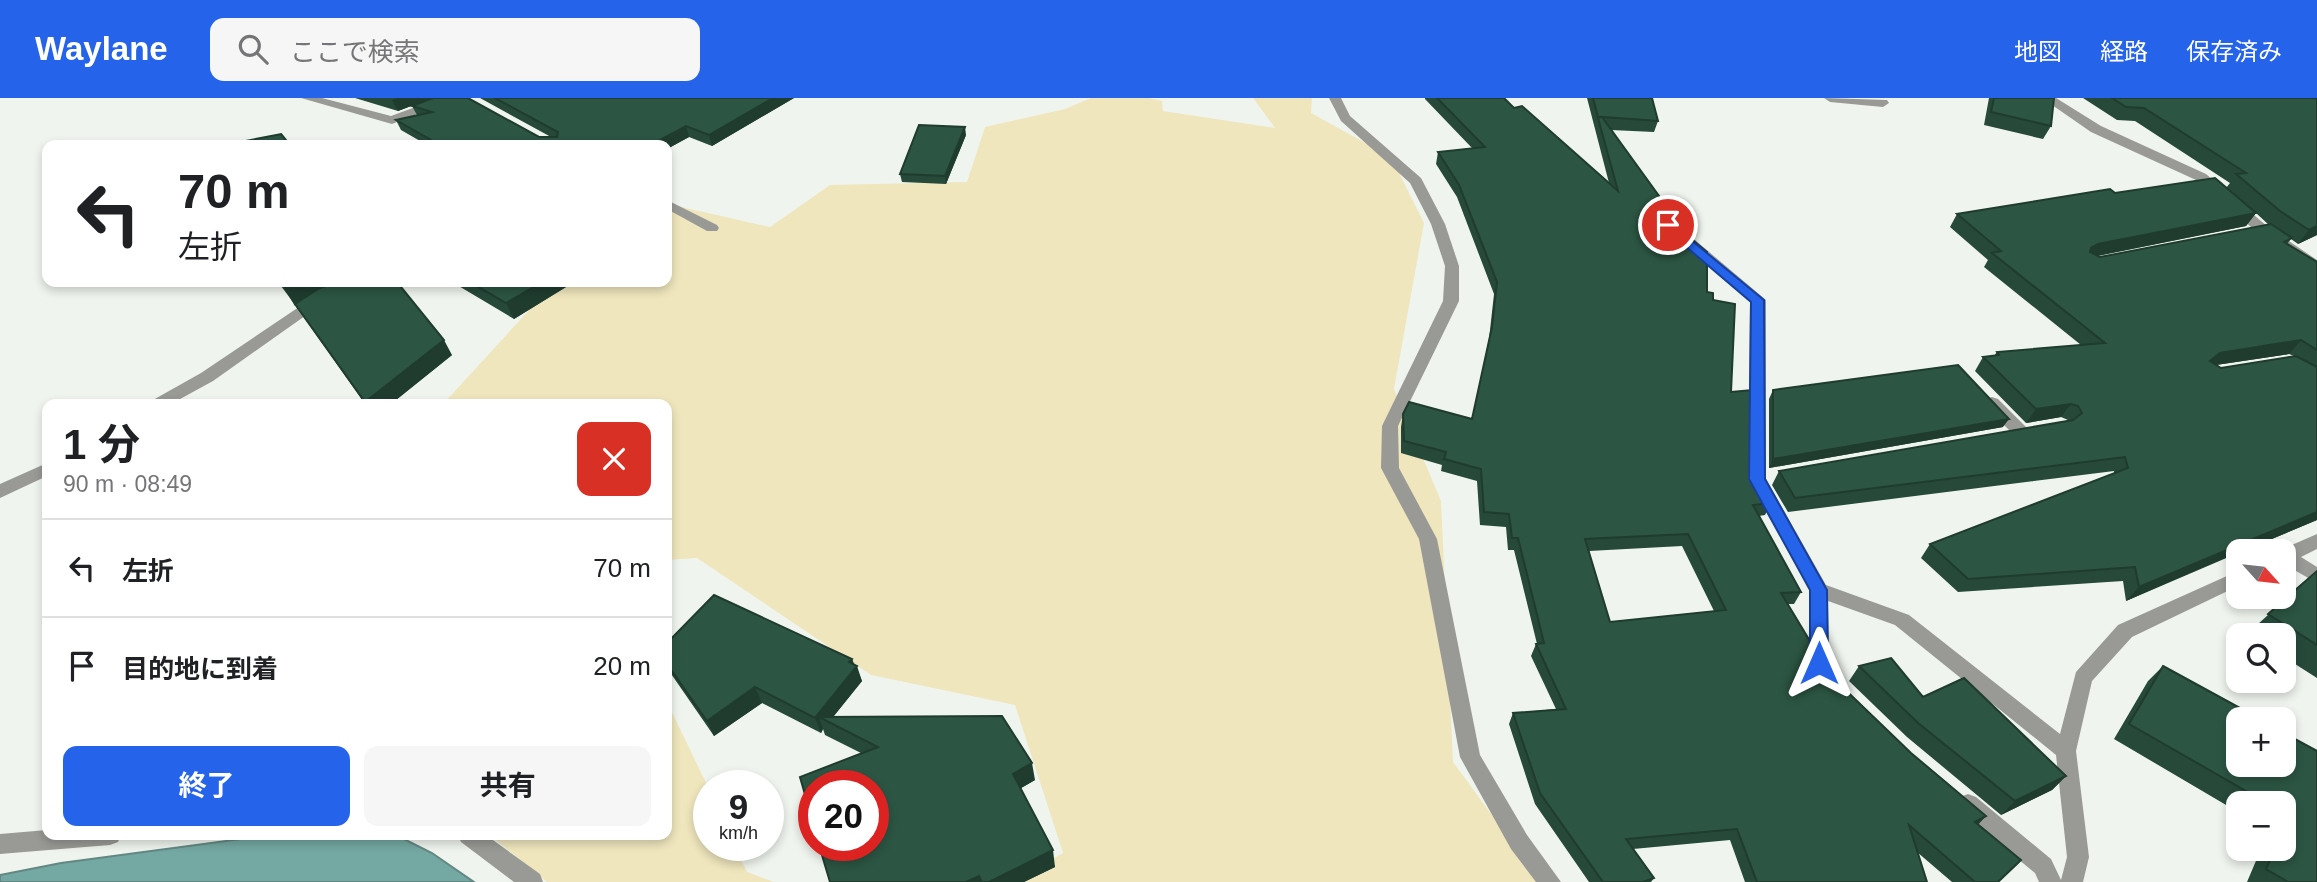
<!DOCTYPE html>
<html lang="ja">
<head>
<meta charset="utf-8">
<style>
	body { margin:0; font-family:Arial,"Noto Sans JP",sans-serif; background:#f6f6f6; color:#202124; height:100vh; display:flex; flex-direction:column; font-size:26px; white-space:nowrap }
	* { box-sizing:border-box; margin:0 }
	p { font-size:23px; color:#757577 }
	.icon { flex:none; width:38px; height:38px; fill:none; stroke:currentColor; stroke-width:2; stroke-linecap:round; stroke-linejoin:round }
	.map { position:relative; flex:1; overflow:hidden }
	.details { position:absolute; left:42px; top:301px; width:630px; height:441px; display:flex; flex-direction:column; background:#fff; border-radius:14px; box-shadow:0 4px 10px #0003 }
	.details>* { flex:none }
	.banner { position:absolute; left:42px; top:42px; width:630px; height:147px; border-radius:14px; box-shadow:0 4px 10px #0003; background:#fff; color:#202124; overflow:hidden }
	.needle { width:46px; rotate:117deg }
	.controls { position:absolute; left:2226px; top:441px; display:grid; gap:14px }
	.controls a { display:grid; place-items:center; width:70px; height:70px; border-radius:14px; background:#fff; box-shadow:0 4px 10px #0003; font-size:35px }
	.speed { position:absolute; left:693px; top:672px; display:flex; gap:14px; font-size:35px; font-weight:700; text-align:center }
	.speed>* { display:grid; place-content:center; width:91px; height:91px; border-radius:50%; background:#fff; box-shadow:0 4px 10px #0003; line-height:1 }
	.speed small { font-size:18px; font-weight:400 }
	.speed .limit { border:10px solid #d22; background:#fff; color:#111 }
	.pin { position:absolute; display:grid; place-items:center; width:60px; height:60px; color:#fff; margin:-30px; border:4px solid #fff; border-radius:50%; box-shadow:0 2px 7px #0007 }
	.me { position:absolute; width:77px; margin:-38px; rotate:0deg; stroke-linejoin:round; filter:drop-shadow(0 0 5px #0008) }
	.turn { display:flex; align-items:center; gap:24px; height:147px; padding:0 21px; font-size:32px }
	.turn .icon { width:91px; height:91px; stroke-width:2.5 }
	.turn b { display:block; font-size:49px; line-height:60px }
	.round { display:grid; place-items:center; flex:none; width:74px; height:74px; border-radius:14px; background:#f6f6f6 }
	.head { display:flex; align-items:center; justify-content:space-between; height:119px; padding:0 21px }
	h1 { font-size:42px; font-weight:700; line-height:52px }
	.primary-button { display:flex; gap:14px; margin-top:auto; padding:14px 21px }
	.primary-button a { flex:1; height:80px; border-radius:14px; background:#2563eb; color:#fff; font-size:28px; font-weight:700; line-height:80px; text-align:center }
	.primary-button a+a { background:#f6f6f6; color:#202124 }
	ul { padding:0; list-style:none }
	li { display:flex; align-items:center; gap:21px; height:98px; padding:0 21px; border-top:2px solid #e0e0e0 }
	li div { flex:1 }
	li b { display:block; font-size:26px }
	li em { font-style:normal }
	header { display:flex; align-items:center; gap:42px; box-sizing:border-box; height:98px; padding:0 35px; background:#2563eb; color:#fff }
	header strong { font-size:33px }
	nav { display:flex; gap:38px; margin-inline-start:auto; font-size:24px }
	.search { width:490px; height:63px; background:#f6f6f6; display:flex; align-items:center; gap:18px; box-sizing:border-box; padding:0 24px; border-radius:14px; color:#757577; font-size:26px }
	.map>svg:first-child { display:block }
</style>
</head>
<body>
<header>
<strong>Waylane</strong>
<div class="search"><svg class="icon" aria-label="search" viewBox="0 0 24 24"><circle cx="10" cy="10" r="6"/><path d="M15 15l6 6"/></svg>ここで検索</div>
<nav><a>地図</a><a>経路</a><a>保存済み</a></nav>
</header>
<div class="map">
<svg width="2317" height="784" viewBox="0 0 2317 784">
	<rect width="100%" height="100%" fill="#eff5ee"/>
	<!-- green -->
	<path fill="#efe6bd" d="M1091,0H1149L1162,3L1163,13L1275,30L1253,0H1312L1311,15L1391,59L1424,125L1394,291L1441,403L1453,664L1541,784H1011L1063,755L1015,607L871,577L697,460L667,462V306H443L531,210L569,184H667V115L677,108L770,129L830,87L967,84L985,29L1065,11Z
		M667,604L709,691V747H734L747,774L774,784H547L490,737H667Z"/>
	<!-- water -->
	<path fill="#74a8a2" stroke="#638883" stroke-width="2" d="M271,737H396L432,755L474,784H0V777L61,765Z"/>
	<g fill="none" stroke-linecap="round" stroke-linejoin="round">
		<!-- minor -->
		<path fill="#999a96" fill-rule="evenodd" d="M301,0H322L391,18L440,0H457L392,26Z
			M1329,0H1341L1350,18L1421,80L1445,126L1459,168V203L1398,328L1399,370L1437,441L1480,657L1527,737L1561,784H1536L1511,751L1460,659L1419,441L1381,370L1382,328L1443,203L1445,168L1431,126L1410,85L1341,23Z
			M1824,0L1887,2L1889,5L1883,9L1830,4Z
			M2042,0H2056L2101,28L2206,76L2268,129L2317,162V173L2258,135L2196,82L2091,34Z
			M667,102L717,127L719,130L717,133H707L667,111Z
			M1690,141L1695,142L1766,202V381L1826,487L1909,517L2060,636L2076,574L2118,527L2238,473V488L2132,539L2092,583L2076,653L2089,759L2083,784H2039L2035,775L1960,713L1957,706L1960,699L1968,696L1976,699L2051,761L2061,782L2067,759L2056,657L1895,527L1828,503L1829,563L1839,578L1836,584C1822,589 1815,577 1809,565L1810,492L1748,381L1750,203L1685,148V142Z
			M336,184H353L213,283L171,306H151L153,302L201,275Z
			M1992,299L1998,301L2028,331L2030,335L2028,339H2016L1986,309L1984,305L1986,301Z
			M47,365V378L0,400V386Z
			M2317,436V451L2301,459L2317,469V485L2284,466V453H2278Z
			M47,732V737H121L118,744L110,747L0,756V736Z
			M458,737H486L540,776L543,784H514L461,744Z"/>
	</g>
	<!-- wall -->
	<path fill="#26493a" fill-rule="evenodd" d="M355,0H432L398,13Z
		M480,0H794L712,48L689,39L667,51V47H427L401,32L396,22L417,17L412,8L539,39H551Z
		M1425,0H1504L1514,10L1609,85L1587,0H1652L1658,23L1654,34L1611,32L1667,109L1665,116L1666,120L1707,194L1713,202L1731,294L1751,369L1771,405L1765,417L1759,418L1801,494L1794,506H1788L1831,578L1978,726L1998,784H1952L1917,754L1927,784H1745L1730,742L1633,751L1654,780L1651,784H1589L1535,706L1509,626L1513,615L1556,611L1531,558L1536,546H1537L1514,452H1508L1506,429L1480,427L1477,383L1441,373L1442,367L1401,355V329L1403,316L1472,321L1489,241L1494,196L1457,99L1436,66L1438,54L1472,50L1425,1ZM1682,448L1714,513L1610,524L1589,453Z
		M1989,0H2054L2051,28L2043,41L1984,27Z
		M2083,0H2317V137L2298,146L2291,141L2287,146L2317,164V422L2243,453H2238L2126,503L2123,483L1958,494L1921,460L1930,446L2114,375V373L1788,414L1772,387L1779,373L2069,323L2068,322L2061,319L2026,325L1975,273L1983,259L1994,258L1997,254L2081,247L1984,169L1988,162L1950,129L1957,116L2115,95L2226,90L2230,85L2135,23L2117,22ZM2256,115L2269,127L2100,159L2098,158L2246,128ZM2289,256L2294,258L2221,270L2216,267Z
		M966,37L946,86L902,84L900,76Z
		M278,184H326V188L452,257L391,306H365L296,208Z
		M452,184H564L566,189L514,221Z
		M1773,292L2003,329L1769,370V301Z
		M2317,473V580L2284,559V537H2251L2248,535Z
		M667,545L852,561L862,583L833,619L1035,682L1021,690L1055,769L1024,784H830L861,655L825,637L823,631L821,635L762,605L714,638L667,570Z
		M1859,568L1923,599L2066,678L2052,692L2001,717L1907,639L1849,583Z
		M2163,568L2284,667L2317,784H2247L2261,751H2284V705H2238V714L2114,641L2148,583Z"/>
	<!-- shaded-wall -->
	<path fill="#1f3c2f" d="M398,0H432L398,13L392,2Z
		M773,0H794L712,48L709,37Z
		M686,28L689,39L667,51V47H651Z
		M965,29L966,37L946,86L945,78Z
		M2256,115L2246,128L2090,159L2091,150L2098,146Z
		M2317,128V137L2298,146L2309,132Z
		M287,184H326V188L295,208L282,187Z
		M542,184H564L566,189L514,221L506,205Z
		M444,242L452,257L391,306H367L365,304Z
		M2301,242L2289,256L2209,268L2210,263L2220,255Z
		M2071,306L2061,319L2026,325L2036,311Z
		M2009,321L2003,329L1769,370L1773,361Z
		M2317,414V422L2243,453H2238V455L2126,503L2139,489Z
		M852,561L855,571L857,568L862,583L829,624L819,619L823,631L821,635L815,620Z
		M755,589L762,605L714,638L707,623Z
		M1032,665L1035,682L1016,693L1013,676Z
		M2066,678L2052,692L2001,717L2015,703Z
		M1986,718L1976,729L1975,724Z
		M1053,752L1055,769L1024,784H989Z
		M979,778L981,784H966Z"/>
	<!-- building -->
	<path fill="#2c5543" stroke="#1f3c2f" stroke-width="2" fill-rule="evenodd" d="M433,0H468L539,39H557L558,34L495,0H773L709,37L686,28L651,47H440L396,22L432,14L412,8Z
		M1437,0H1504L1514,10L1522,8L1618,93L1598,20L1601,19H1598L1593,0H1652L1658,23L1602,19L1667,109L1665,112L1666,120L1707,154V194L1713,195V202L1735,206L1731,294L1752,292L1751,369L1771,405L1753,407L1801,494L1781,495L1831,578L1911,655L1986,718L1975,724L2021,762L1998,784H1975L1909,727L1927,784H1757L1737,731L1626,741L1654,780L1643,784H1603L1540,695L1513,615L1566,611L1536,546L1544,545L1518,440H1512L1509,416L1484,414L1481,371L1444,361L1446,354L1404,343L1403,316L1409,304L1472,321L1492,229L1497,184L1459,87L1438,54L1485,49ZM1688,436L1726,512L1610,524L1585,441Z
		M1994,0H2054L2051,28L1991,14Z
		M2112,0H2317V128L2309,132L2280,113L2236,76L2246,75L2144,10L2126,9Z
		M919,27L965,29L945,78L900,76Z
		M281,36L290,47H225Z
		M2215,80L2256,115L2098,146L2091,150L2090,154L2100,159L2271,126L2292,140L2284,144L2317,164V252L2301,242L2220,255L2210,263L2221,270L2296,258L2317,269V414L2139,489L2135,469L1968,481L1930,446L2128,370L2125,359L1795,400L1779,373L2073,322L2082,315L2078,308L2071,306L2036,311L1983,259L1999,257L1997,254L2105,245L1992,155L2001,153L1957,116L2110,91L2115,95Z
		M335,184H397L444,242L365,304L295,206L318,191Z
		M470,184H542L506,205Z
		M1958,267L2009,321L1773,361V292Z
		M2317,473V547L2268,516Z
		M714,497L852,561L849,564L857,568L815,620L755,589L707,623L667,566V545Z
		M1891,560L1923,599L1964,580L2066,678L2015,703L1918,625L1859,568Z
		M2163,568L2260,621H2238V667H2284V635L2317,653V784H2288L2266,771L2275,751H2284V728L2288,717L2284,715V705H2267L2129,626Z
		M1002,618L1032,665L1013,676L1053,752L989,784H982L979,778L966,784H830L819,747H873V688H814V728L800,679L878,649L819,619Z"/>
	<!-- route -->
	<path fill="#2563eb" stroke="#184099" stroke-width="2" d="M1668,123L1764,202L1765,381L1827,492L1828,565L1825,570L1819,572L1812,570L1810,565V492L1749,381L1751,204L1664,130V124Z"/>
</svg>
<div class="controls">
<a><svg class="needle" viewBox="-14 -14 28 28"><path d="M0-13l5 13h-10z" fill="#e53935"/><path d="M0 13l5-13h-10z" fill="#757577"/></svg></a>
<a><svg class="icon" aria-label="search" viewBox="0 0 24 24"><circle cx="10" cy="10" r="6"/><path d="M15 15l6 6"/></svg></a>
<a>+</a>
<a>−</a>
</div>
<div class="speed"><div>9<small>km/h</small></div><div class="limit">20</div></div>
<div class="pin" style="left:1668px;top:127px;background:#d93025"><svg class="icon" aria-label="arrive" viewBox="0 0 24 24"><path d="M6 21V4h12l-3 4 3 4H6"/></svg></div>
<svg class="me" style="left:1819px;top:565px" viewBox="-20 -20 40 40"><path d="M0-17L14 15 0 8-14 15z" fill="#2563eb" stroke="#fff" stroke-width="4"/></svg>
<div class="banner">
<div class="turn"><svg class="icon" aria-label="left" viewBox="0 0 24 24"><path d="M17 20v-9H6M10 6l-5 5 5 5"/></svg><div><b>70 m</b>左折</div></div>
</div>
<section class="details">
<div class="head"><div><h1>1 分</h1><p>90 m · 08:49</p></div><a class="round" style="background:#d93025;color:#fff"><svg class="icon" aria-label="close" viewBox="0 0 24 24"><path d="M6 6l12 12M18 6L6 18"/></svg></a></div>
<ul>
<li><svg class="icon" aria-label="left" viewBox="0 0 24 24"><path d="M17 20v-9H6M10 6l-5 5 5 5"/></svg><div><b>左折</b></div><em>70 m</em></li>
<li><svg class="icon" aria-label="arrive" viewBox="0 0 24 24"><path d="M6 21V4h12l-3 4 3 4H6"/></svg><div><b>目的地に到着</b></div><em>20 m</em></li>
</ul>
<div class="primary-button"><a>終了</a><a>共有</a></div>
</section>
</div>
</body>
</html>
